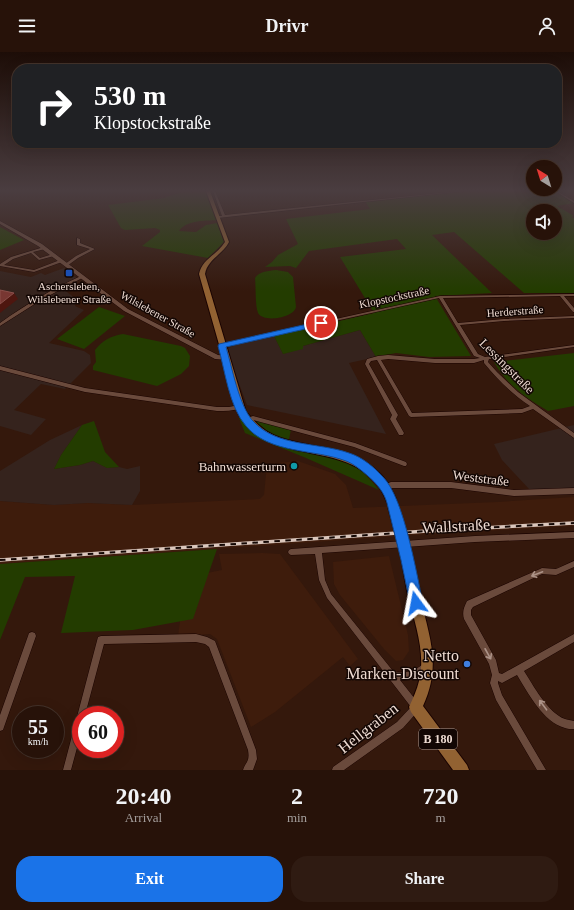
<!DOCTYPE html>
<html lang="en">
<head>
<meta charset="utf-8">
<style>
	body { margin:0; font-family:"Times New Roman",serif; background:#2f1b12; color:#f1f3f6; height:100vh; display:flex; flex-direction:column; font-size:15px; white-space:nowrap }
	* { box-sizing:border-box; margin:0 }
	p { font-size:13px; color:#a49e9c }
	.icon { flex:none; width:22px; height:22px; fill:none; stroke:currentColor; stroke-width:2; stroke-linecap:round; stroke-linejoin:round }
	.map { position:relative; height:718px; overflow:hidden }
	.sheet { display:flex; flex-direction:column; background:#271209; flex:1 }
	.sheet>* { flex:none }
	.guide { position:absolute; left:12px; top:12px; width:550px; height:84px; border-radius:16px; box-shadow:0 4px 16px #0002,0 0 0 1px #43322a; background:#202124; color:#fff; overflow:hidden }
	.needle { width:26px; rotate:322deg }
	.fabs { position:absolute; left:526px; top:108px; display:grid; gap:8px }
	.fabs a { display:grid; place-items:center; width:36px; height:36px; border-radius:50%; background:#271209; box-shadow:0 4px 16px #0002,0 0 0 1px #43322a; font-size:20px }
	.speed { position:absolute; left:12px; top:654px; display:flex; gap:8px; font-size:20px; font-weight:700; text-align:center }
	.speed>* { display:grid; place-content:center; width:52px; height:52px; border-radius:50%; background:#271209; box-shadow:0 4px 16px #0002,0 0 0 1px #43322a; line-height:1 }
	.speed small { font-size:10px; font-weight:400 }
	.speed .limit { border:6px solid #d22; background:#fff; color:#111 }
	.pin { position:absolute; display:grid; place-items:center; width:34px; height:34px; color:#fff; margin:-17px; border:2px solid #fff; border-radius:50%; box-shadow:0 1px 4px #0007 }
	.me { position:absolute; width:44px; margin:-22px; rotate:347deg; stroke-linejoin:round; filter:drop-shadow(0 0 3px #0008) }
	.turn { display:flex; align-items:center; gap:14px; height:84px; padding:0 16px; font-size:18px }
	.turn .icon { width:52px; height:52px; stroke-width:2.5 }
	.turn b { display:block; font-size:28px; line-height:34px }
	.eta { display:flex; justify-content:space-evenly; align-items:center; height:68px; text-align:center }
	.eta b { font-size:24px; font-weight:700; line-height:28px }
	.action { display:flex; gap:8px; margin-top:auto; padding:8px 16px }
	.action a { flex:1; height:46px; border-radius:16px; background:#1a73e8; color:#fff; font-size:16px; font-weight:700; line-height:46px; text-align:center }
	.action a+a { background:#2f1b12; color:#f1f3f6 }
	header { display:flex; justify-content:space-between; align-items:center; height:52px; padding:0 16px; background:#271209; font-size:18px; font-weight:700 }
	.map>svg:first-child { display:block }
</style>
</head>
<body>
<header><svg class="icon" aria-label="menu" viewBox="0 0 24 24"><path d="M4 6h16M4 12h16M4 18h16"/></svg>Drivr<svg class="icon" aria-label="person" viewBox="0 0 24 24"><circle cx="12" cy="8" r="4"/><path d="M4 21q1-7 8-7t8 7"/></svg></header>
<div class="map">
<svg width="574" height="718" viewBox="0 0 574 718">
	<rect width="100%" height="100%" fill="#34180c"/>
	<!-- built -->
	<path fill="#3e1c0c" d="M298,409L335,422L346,433L353,456L498,450L574,445V474L428,482L0,512V449L54,453L88,451L132,453L260,447L264,443L267,412Z
		M262,501L280,502L358,607L350,614L343,605L275,660L251,675L217,587L210,582L178,584L181,562L197,523L222,518L219,502Z
		M389,504L408,583L409,599L403,608L396,609L384,597L340,543L334,532L333,510Z"/>
	<!-- industrial -->
	<path fill="#35231d" d="M64,216L79,228L62,236L76,247L75,254L84,258L49,291L84,299L90,303L91,311L65,337L41,332L14,358L46,367L31,383L0,374V219L31,225L41,221L45,223Z
		M360,278L376,305L349,311L386,382L247,353L226,297L238,292L274,284L283,302L303,296V294Z
		M82,373L61,403L54,417L80,413L93,409L107,416L119,415L127,417L140,414V439L132,453L88,451L54,453L0,449V419L50,388Z
		M574,373V436L530,438L502,408L494,392Z"/>
	<!-- green -->
	<path fill="#233c00" fill-rule="evenodd" d="M184,139H205L217,168C205,169 186,168 179,179L196,180L206,173L217,171L224,190L208,206L142,194L160,180V178L155,176L125,178L121,176L108,153L164,146Z
		M469,139H554L574,151L557,154L574,164L571,165L574,166V241H524L454,180L432,183L492,241L435,244L471,304L429,305L396,301L376,305L360,278L303,294V297L283,302L274,284L374,261L340,205L406,197L397,187L309,199L296,216L290,214L265,215L272,210L278,203L298,192L286,167L370,157L365,149L452,140L436,146L453,140ZM533,159H555V181H533Z
		M0,175L24,188L0,198Z
		M276,218L288,220L293,225L296,255C294,266 263,271 258,261C255,253 256,235 255,226C259,219 269,219 276,218Z
		M99,255L125,264L84,297L57,287Z
		M123,282L181,294L185,296L190,304L189,314L181,322L157,334L93,318V314L96,310L95,298C103,288 111,284 123,282Z
		M574,301V354L548,359C526,346 507,333 494,310Z
		M239,366L249,369L253,367L291,378L287,396C329,403 352,402 379,438L306,406L245,381Z
		M94,369L105,400L119,415L107,416L93,409L80,413L54,417L61,403L82,373Z
		M217,497L193,567L133,578L61,581L75,524L25,525L0,588V512Z"/>
	<g fill="none" stroke-linecap="round" stroke-linejoin="round">
		<!-- street casing -->
		<g stroke="#1a0300" stroke-width="1">
			<path id="street" d="M213,139H215L225,163L460,139H464L218,166H217V164H222Z
				M555,139H557L574,149V151Z
				M77,186L80,187V191L95,197L78,206L67,214H65V212L76,204L90,197L77,193Z
				M44,195H45V197L33,200L40,206L53,202L55,203L54,204L39,208L31,201L13,207L4,213L34,218L60,208H62V210L34,220L0,214V212L11,205Z
				M81,224L84,225L41,248L0,274V271C25,253 52,237 81,224Z
				M574,242V244H564L574,256V260H573L560,244L443,246L458,271L504,267L574,264V266L504,269L460,273L478,302L485,305L574,293V295L491,307H489L488,310L497,320L518,340L574,381V386L533,357L522,361L411,365L409,364L377,308L371,309L369,312L398,363L396,367L404,381L403,383H399L390,367L392,363L365,312L367,307L378,304L388,303L435,307H474L480,306L474,304L439,246L222,294L220,293L222,292L440,244ZM388,307L435,311H474L484,308V311C498,328 512,342 530,354L522,357L412,361L381,308Z
				M0,314L85,336L217,355H229L239,353L241,354V356C233,359 225,359 217,359L85,340L0,318Z
				M253,364L355,391L406,410L407,412L406,414H404L354,395L253,368L246,370L244,369L243,368L244,367Z
				M391,430H451L514,438L574,436V442L514,444L451,436H391L385,438L383,437L382,435L383,433Z
				M574,480V486L475,490L322,501L325,528L331,542L393,619C401,621 409,621 416,617C419,615 422,613 425,611L428,612L429,615C424,625 410,628 400,628L419,652L420,655L419,658L403,676L344,718H332L333,715L397,670L411,655L327,546L319,528L315,502L291,503L289,502L288,500L289,498L291,497L475,484Z
				M574,509V515L556,523L542,522L473,555L471,558V563L496,608L499,621L502,622L574,582V590L524,619C533,633 548,661 565,667C567,668 571,668 574,669V677C571,677 567,677 565,676C543,670 528,641 517,623L502,631L498,629V631L502,643L546,718H537L496,648L490,631L492,623L489,612L464,567C462,560 464,555 467,549L540,517L542,516L556,517Z
				M32,580L35,581L36,584L4,675L3,678L0,679V663L28,584L29,581Z
				M196,582L207,585L215,589L256,698L257,707L253,718H243C246,709 250,710 248,698L209,595L205,592L196,590L104,592L85,663H81V681L71,718H63L98,585L101,584Z"/>
		</g>
		<!-- secondary casing -->
		<g stroke="#1a0300" stroke-width="1">
			<path id="secondary" d="M0,169L42,192L128,257L218,303L227,304L228,306L227,308L215,307L124,259L38,194L0,172Z"/>
		</g>
		<!-- primary casing -->
		<g stroke="#1a0300" stroke-width="2">
			<path id="primary" d="M206,139H210L229,190C223,202 207,208 205,222L246,360C254,369 262,378 273,383C288,390 305,392 321,395C348,400 378,411 391,437C394,443 399,451 396,457L393,459L390,457C386,449 384,440 378,433C350,397 302,407 266,387C255,381 247,373 239,363L199,222C202,207 217,203 225,190Z
				M405,494L409,495L410,499C414,514 416,529 420,544C429,584 442,613 423,654L467,713L469,718H453L411,660L409,655C413,646 417,638 419,629C426,601 415,572 408,544C405,529 403,514 400,499L401,495Z"/>
		</g>
		<!-- street -->
		<use href="#street" fill="#6a4a3c" fill-rule="evenodd"/>
		<!-- secondary -->
		<use href="#secondary" fill="#6a4a3c" fill-rule="evenodd"/>
		<!-- primary -->
		<use href="#primary" fill="#926232" fill-rule="evenodd"/>
		<!-- rail casing -->
		<g stroke="#dac6bc" stroke-width="3.5">
			<path id="rail" d="M0,508L427,479L574,471"/>
		</g>
		<!-- rail -->
		<use href="#rail" stroke="#130704" stroke-width="2" stroke-dasharray="5.5" stroke-linecap="butt"/>
		<!-- primary-bridge casing -->
		<g stroke="#1a0300" stroke-width="12" stroke-linecap="butt">
			<path id="primary-bridge" d="M393,454L405,499"/>
		</g>
		<!-- primary-bridge -->
		<use href="#primary-bridge" stroke="#926232" stroke-width="10"/>
	</g>
	<!-- shaded-wall -->
	<path fill="#4e160f" d="M14,241L18,247L0,261V252Z"/>
	<!-- building -->
	<path fill="#783732" stroke="#8b504b" d="M0,238L14,241L0,252Z
		M294,411L297,413L293,416L291,413Z"/>
	<!-- one-way arrows -->
	<defs><path id="oneway-shaft" d="M-6 0H5M1.5-3L5.5 0L1.5 3" fill="none" stroke-width="1.6" stroke-linecap="round" stroke-linejoin="round"/></defs>
	<g stroke="#ac9287">
		<use href="#oneway-shaft" transform="translate(537 522) rotate(159)"/>
		<use href="#oneway-shaft" transform="translate(488 602) rotate(61)"/>
		<use href="#oneway-shaft" transform="translate(543 653) rotate(-127)"/>
	</g>
	<!-- sky -->
	<linearGradient id="sky" x2="0" y2="1"><stop stop-color="#1d0d07"/><stop offset="0.58" stop-color="#4a3d40"/><stop offset="1" stop-color="#4a3d40" stop-opacity="0"/></linearGradient>
	<rect width="574" height="239" fill="url(#sky)"/>
	<!-- route -->
	<path fill="#1a73e8" stroke="#114b97" d="M321,269L324,271L323,273L226,295C232,315 239,354 253,369C276,395 318,390 349,401C362,405 374,415 383,425C404,446 416,520 423,551L421,556L416,558L412,556L410,551L401,508L387,451C384,440 377,432 368,424C361,418 354,412 346,409C315,397 269,402 246,374C229,355 225,318 218,294L219,292Z"/>
	<!-- markers -->
	<rect fill="#1a4fb4" stroke="#130704" stroke-width="1.5" x="65" y="217" width="8" height="8" rx="2"/>
	<circle fill="#0f9aa8" stroke="#130704" stroke-width="1.5" cx="294" cy="414" r="4"/>
	<circle fill="#3f7fe0" stroke="#130704" stroke-width="1.5" cx="467" cy="612" r="4"/>
	<g text-anchor="middle" dominant-baseline="central" stroke-width="3" stroke-linejoin="round" paint-order="stroke">
		<!-- far-poi labels -->
		<g font-size="11" fill="#eedbd2" stroke="#130704">
			<text x="69" y="234">Aschersleben,<tspan x="69" dy="13">Wilslebener Straße</tspan></text>
		</g>
		<!-- far-street labels -->
		<g font-size="11" fill="#eedbd2" stroke="#130704">
			<text transform="translate(394 245) rotate(-12)">Klopstockstraße</text>
			<text transform="translate(515 259) rotate(-4)">Herderstraße</text>
			<text transform="translate(158 262) rotate(29)">Wilslebener Straße</text>
		</g>
		<!-- shield labels -->
		<rect fill="#130704" stroke="#ac9b94" stroke-width="1" x="419" y="677" width="38" height="20" rx="3"/>
		<g font-size="12" font-weight="bold" fill="#eedbd2">
			<text x="438" y="687">B 180</text>
		</g>
		<!-- street labels -->
		<g font-size="13" fill="#eedbd2" stroke="#130704">
			<text transform="translate(507 314) rotate(45)">Lessingstraße</text>
			<text transform="translate(481 426) rotate(7)">Weststraße</text>
		</g>
		<!-- poi labels -->
		<g font-size="13" fill="#eedbd2" stroke="#130704" text-anchor="end">
			<text x="286" y="414">Bahnwasserturm</text>
		</g>
		<!-- near-street labels -->
		<g font-size="16" fill="#eedbd2" stroke="#130704">
			<text transform="translate(456 474) rotate(-3)">Wallstraße</text>
			<text transform="translate(368 676) rotate(-38)">Hellgraben</text>
		</g>
		<!-- near-poi labels -->
		<g font-size="16" fill="#eedbd2" stroke="#130704" text-anchor="end">
			<text x="459" y="603">Netto<tspan x="459" dy="18">Marken-Discount</tspan></text>
		</g>
	</g>
</svg>
<div class="fabs">
<a><svg class="needle" viewBox="-14 -14 28 28"><path d="M0-13l5 13h-10z" fill="#e53935"/><path d="M0 13l5-13h-10z" fill="#a49e9c"/></svg></a>
<a><svg class="icon" aria-label="sound" viewBox="0 0 24 24"><path d="M4 9h4l5-4v14l-5-4H4zM17 9q2 3 0 6"/></svg></a>
</div>
<div class="speed"><div>55<small>km/h</small></div><div class="limit">60</div></div>
<div class="pin" style="left:321px;top:271px;background:#d93025"><svg class="icon" aria-label="arrive" viewBox="0 0 24 24"><path d="M6 21V4h12l-3 4 3 4H6"/></svg></div>
<svg class="me" style="left:416px;top:551px" viewBox="-20 -20 40 40"><path d="M0-17L14 15 0 8-14 15z" fill="#1a73e8" stroke="#fff" stroke-width="4"/></svg>
<div class="guide">
<div class="turn"><svg class="icon" aria-label="right" viewBox="0 0 24 24"><path d="M7 20v-9h11M14 6l5 5-5 5"/></svg><div><b>530 m</b>Klopstockstraße</div></div>
</div>
</div>
<section class="sheet">
<div class="eta">
<div><b>20:40</b><p>Arrival</p></div>
<div><b>2</b><p>min</p></div>
<div><b>720</b><p>m</p></div>
</div>
<div class="action"><a>Exit</a><a>Share</a></div>
</section>
</body>
</html>
